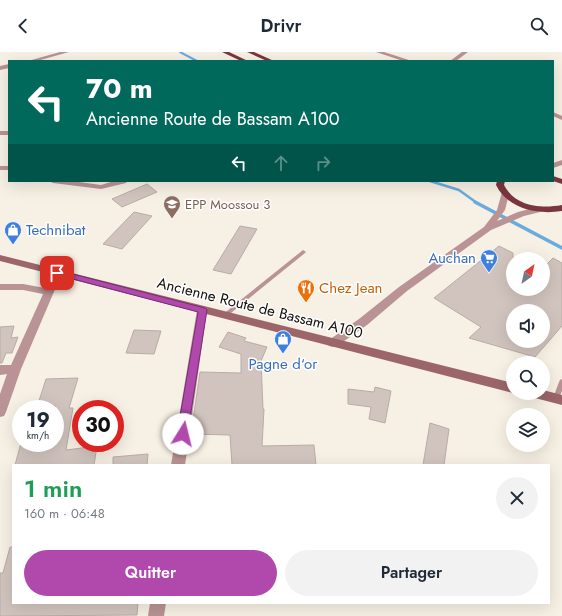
<!DOCTYPE html>
<html lang="fr">
<head>
<meta charset="utf-8">
<style>
	body { margin:0; font-family:Jost,sans-serif; background:#f2f2f3; color:#1f2937; height:100vh; display:flex; flex-direction:column; font-size:15px; white-space:nowrap }
	* { box-sizing:border-box; margin:0 }
	p { font-size:13px; color:#747a83 }
	.icon { flex:none; width:22px; height:22px; fill:none; stroke:currentColor; stroke-width:2; stroke-linecap:round; stroke-linejoin:round }
	.map { position:relative; flex:1; overflow:hidden }
	.details { position:absolute; left:12px; top:412px; width:538px; height:140px; display:flex; flex-direction:column; background:#fff; border-radius:0px; box-shadow:0 4px 16px #0002 }
	.details>* { flex:none }
	.guide { position:absolute; left:8px; top:8px; width:546px; height:122px; border-radius:0px; box-shadow:0 4px 16px #0002; background:#00695c; color:#fff; overflow:hidden }
	.needle { width:26px; rotate:33deg }
	.tools { position:absolute; left:506px; top:200px; display:grid; gap:8px }
	.tools a { display:grid; place-items:center; width:44px; height:44px; border-radius:50%; background:#fff; box-shadow:0 4px 16px #0002; font-size:20px }
	.speed { position:absolute; left:12px; top:348px; display:flex; gap:8px; font-size:20px; font-weight:700; text-align:center }
	.speed>* { display:grid; place-content:center; width:52px; height:52px; border-radius:50%; background:#fff; box-shadow:0 4px 16px #0002; line-height:1 }
	.speed small { font-size:10px; font-weight:400 }
	.speed .limit { border:6px solid #d22; background:#fff; color:#111 }
	.pin { position:absolute; display:grid; place-items:center; width:34px; height:34px; color:#fff; margin:-17px; border-radius:8px; box-shadow:0 2px 6px #0006 }
	.me { position:absolute; width:44px; margin:-22px; rotate:9deg; stroke-linejoin:round; filter:drop-shadow(0 0 3px #0008) }
	.turn { display:flex; align-items:center; gap:14px; height:84px; padding:0 12px; font-size:18px }
	.turn .icon { width:52px; height:52px; stroke-width:2.5 }
	.turn b { display:block; font-size:28px; line-height:34px }
	.lanes { display:flex; align-items:center; height:38px; padding:0 12px; background:#0003; justify-content:center; gap:20px; direction:ltr }
	.lanes .off { opacity:.35 }
	.round { display:grid; place-items:center; flex:none; width:42px; height:42px; border-radius:21px; background:#f2f2f3 }
	.headline { display:flex; align-items:center; justify-content:space-between; height:68px; padding:0 12px }
	h1 { font-size:24px; font-weight:600; line-height:30px; color:#1e9e55 }
	.primary-button { display:flex; gap:8px; margin-top:auto; padding:8px 12px }
	.primary-button a { flex:1; height:46px; border-radius:24px; background:#b149ad; color:#fff; font-size:16px; font-weight:600; line-height:46px; text-align:center }
	.primary-button a+a { background:#f2f2f3; color:#1f2937 }
	header { display:flex; justify-content:space-between; align-items:center; height:52px; padding:0 12px; background:#fff; font-size:18px; font-weight:600 }
	.map>svg:first-child { display:block }
</style>
</head>
<body>
<header><svg class="icon" aria-label="back" viewBox="0 0 24 24"><path d="M15 5l-7 7 7 7"/></svg>Drivr<svg class="icon" aria-label="search" viewBox="0 0 24 24"><circle cx="10" cy="10" r="6"/><path d="M15 15l6 6"/></svg></header>
<div class="map">
<svg width="562" height="564" viewBox="0 0 562 564">
	<rect width="100%" height="100%" fill="#f7f0e4"/>
	<g fill="none" stroke-linecap="round" stroke-linejoin="round">
		<!-- stream-far2 -->
		<path stroke="#69abdf" stroke-width="2" d="M180,0L197,9"/>
		<!-- stream-far1 -->
		<path stroke="#69abdf" stroke-width="2.5" d="M430,129L459,138L477,151"/>
		<!-- stream -->
		<path stroke="#69abdf" stroke-width="3.5" d="M475,150L562,196"/>
	</g>
	<!-- building -->
	<path fill="#d1c4be" stroke="#b9aca6" fill-rule="evenodd" d="M147,132L157,140L122,155L112,147Z
		M134,160L152,164L122,197L103,192Z
		M240,174L257,177L231,222L213,218Z
		M499,194L513,201V237H543V216L553,206L562,211V274L535,305L469,286L481,275L434,246ZM513,259H543V289H513Z
		M14,274L11,286L18,285L12,301H6L2,311H0V275Z
		M134,278L161,279L154,302L126,301Z
		M228,280L246,286L244,289L267,295L261,309L263,357H264L262,394L314,393L316,413H232L230,383L191,382L200,320L241,321V302L219,295Z
		M78,326L69,356H73L66,398L97,394L94,413H15L21,391H55V354L37,355L46,327Z
		M375,335L391,339L385,371L369,367L371,355L348,352V337L374,340Z
		M430,371L449,377L444,413H423Z
		M148,402L147,413H113V405Z
		M10,495H13V551H138L137,563L0,564V521H3Z"/>
	<g fill="none" stroke-linecap="round" stroke-linejoin="round">
		<!-- service -->
		<path fill="#b99395" fill-rule="evenodd" d="M303,198L306,200L305,201L226,265H222L221,264L222,263Z
			M562,327V339L558,348L556,349L554,348L553,346L559,330L560,328Z"/>
		<!-- minor -->
		<path fill="#b99395" fill-rule="evenodd" d="M60,0H69L37,9H28Z
			M376,0H384L412,9H403Z
			M462,0H468L456,9H450Z
			M9,12V16L0,18V14Z
			M553,60L562,64V68L553,64Z
			M0,79H9V83H0Z
			M562,108V113L553,116V111Z
			M0,114H9V118H0Z
			M49,129H72L101,133L114,129H127L126,131L101,137L53,131Z
			M57,218L62,221L21,317L6,360L4,364L0,365V342L7,322L0,323V313H11L43,242L23,238H0V232H23L45,236L54,219Z
			M202,254L206,255L207,258L185,413H171L197,258L198,255Z
			M150,551H166L164,564H148Z"/>
		<!-- tertiary -->
		<path fill="#b99395" fill-rule="evenodd" d="M502,140H508L509,142L505,158L497,169L518,160L541,154L545,157L544,159L524,164L491,178L407,239L367,273L337,294L333,295L329,294L327,291L329,288L359,267L399,235L484,175L497,158Z"/>
		<!-- secondary -->
		<path fill="#9b656a" fill-rule="evenodd" d="M0,203L513,331V341L0,209Z
			M543,338L562,343V353L531,345L529,341H543Z"/>
		<!-- trunk -->
		<path fill="#7a363f" fill-rule="evenodd" d="M222,0H229L248,9H241Z
			M247,0H254L274,9H267Z
			M553,124L562,127V132L553,129Z
			M497,129H505L504,133C515,154 540,157 562,153V159C537,163 508,157 496,133Z"/>
	</g>
	<!-- route -->
	<path fill="#b149ad" stroke="#732f70" d="M57,218L205,256L207,258L187,385L183,387L179,385L177,382L198,260L54,222L53,221Z"/>
	<!-- icons -->
	<defs>
		<g id="school-pin" transform="scale(0.9)"><path d="M0 17L-7.5 6A9.5 9.5 0 1 1 7.5 6Z" fill="#8d6e63" stroke="#fff"/><path d="M0-5L7-2L0 1L-7-2ZM-4 1L0 2.5L4 1V4Q0 6-4 4Z" fill="#fff"/></g>
		<g id="shop-pin" transform="scale(0.9)"><path d="M0 17L-7.5 6A9.5 9.5 0 1 1 7.5 6Z" fill="#3f7fe0" stroke="#fff"/><path d="M-5-2.5h2.3a2.7 3.5 0 0 1 5.4 0H5L5.5 6h-11ZM-1.5-2.5h3a1.5 2.3 0 0 0-3 0Z" fill="#fff"/></g>
		<g id="supermarket-pin" transform="scale(0.9)"><path d="M0 17L-7.5 6A9.5 9.5 0 1 1 7.5 6Z" fill="#3f7fe0" stroke="#fff"/><path d="M-6-5.5h2.5l.6 2H6L4.5 2H-2.5L-4.4-4H-6ZM-1.5 3.2a1.3 1.3 0 1 0 .1 0ZM3 3.2a1.3 1.3 0 1 0 .1 0Z" fill="#fff"/></g>
		<g id="restaurant-pin" transform="scale(0.9)"><path d="M0 17L-7.5 6A9.5 9.5 0 1 1 7.5 6Z" fill="#e8710a" stroke="#fff"/><path d="M-5-6h1v4h1v-4h1v4h1v-4h1v5L-1.5 .5V6h-2V.5L-5-1ZM5-6V6H3V1.5H1.5Q1.5-4 5-6Z" fill="#fff"/></g>
	</defs>
	<g fill-rule="evenodd">
		<use href="#school-pin" x="172" y="152"/>
		<use href="#shop-pin" x="13" y="178"/>
		<use href="#supermarket-pin" x="489" y="206"/>
		<use href="#restaurant-pin" x="306" y="236"/>
		<use href="#shop-pin" x="283" y="287"/>
	</g>
	<g text-anchor="middle" dominant-baseline="central" stroke-width="3" stroke-linejoin="round" paint-order="stroke">
		<!-- far-education labels -->
		<g font-size="13" fill="#785e54" stroke="#fff" text-anchor="start">
			<text x="185" y="152">EPP Moossou 3</text>
		</g>
		<!-- shop labels -->
		<g font-size="15" fill="#366cbe" stroke="#fff" text-anchor="start">
			<text x="26" y="178">Technibat</text>
			<text x="476" y="206" text-anchor="end">Auchan</text>
			<text x="283" y="312" text-anchor="middle">Pagne d‘or</text>
		</g>
		<!-- food labels -->
		<g font-size="15" fill="#c56008" stroke="#fff" text-anchor="start">
			<text x="319" y="236">Chez Jean</text>
		</g>
		<!-- street labels -->
		<g font-size="15" fill="#120f0c" stroke="#fff">
			<text transform="translate(260 256) rotate(14)">Ancienne Route de Bassam A100</text>
		</g>
	</g>
</svg>
<div class="tools">
<a><svg class="needle" viewBox="-14 -14 28 28"><path d="M0-13l5 13h-10z" fill="#e53935"/><path d="M0 13l5-13h-10z" fill="#747a83"/></svg></a>
<a><svg class="icon" aria-label="sound" viewBox="0 0 24 24"><path d="M4 9h4l5-4v14l-5-4H4zM17 9q2 3 0 6"/></svg></a>
<a><svg class="icon" aria-label="search" viewBox="0 0 24 24"><circle cx="10" cy="10" r="6"/><path d="M15 15l6 6"/></svg></a>
<a><svg class="icon" aria-label="layers" viewBox="0 0 24 24"><path d="M12 4l9 5-9 5-9-5zM3 14l9 5 9-5"/></svg></a>
</div>
<div class="speed"><div>19<small>km/h</small></div><div class="limit">30</div></div>
<div class="pin" style="left:57px;top:221px;background:#d93025"><svg class="icon" aria-label="arrive" viewBox="0 0 24 24"><path d="M6 21V4h12l-3 4 3 4H6"/></svg></div>
<svg class="me" style="left:183px;top:382px" viewBox="-20 -20 40 40"><circle r="19" fill="#fff"/><path d="M0-13L10 11 0 6-10 11z" fill="#b149ad"/></svg>
<div class="guide">
<div class="turn"><svg class="icon" aria-label="left" viewBox="0 0 24 24"><path d="M17 20v-9H6M10 6l-5 5 5 5"/></svg><div><b>70 m</b>Ancienne Route de Bassam A100</div></div>
<div class="lanes"><svg class="icon" aria-label="left" viewBox="0 0 24 24"><path d="M17 20v-9H6M10 6l-5 5 5 5"/></svg><svg class="icon off" aria-label="ahead" viewBox="0 0 24 24"><path d="M12 20V5M6 11l6-6 6 6"/></svg><svg class="icon off" aria-label="right" viewBox="0 0 24 24"><path d="M7 20v-9h11M14 6l5 5-5 5"/></svg></div>
</div>
<section class="details">
<div class="headline"><div><h1>1 min</h1><p>160 m · 06:48</p></div><a class="round"><svg class="icon" aria-label="close" viewBox="0 0 24 24"><path d="M6 6l12 12M18 6L6 18"/></svg></a></div>
<div class="primary-button"><a>Quitter</a><a>Partager</a></div>
</section>
</div>
</body>
</html>
